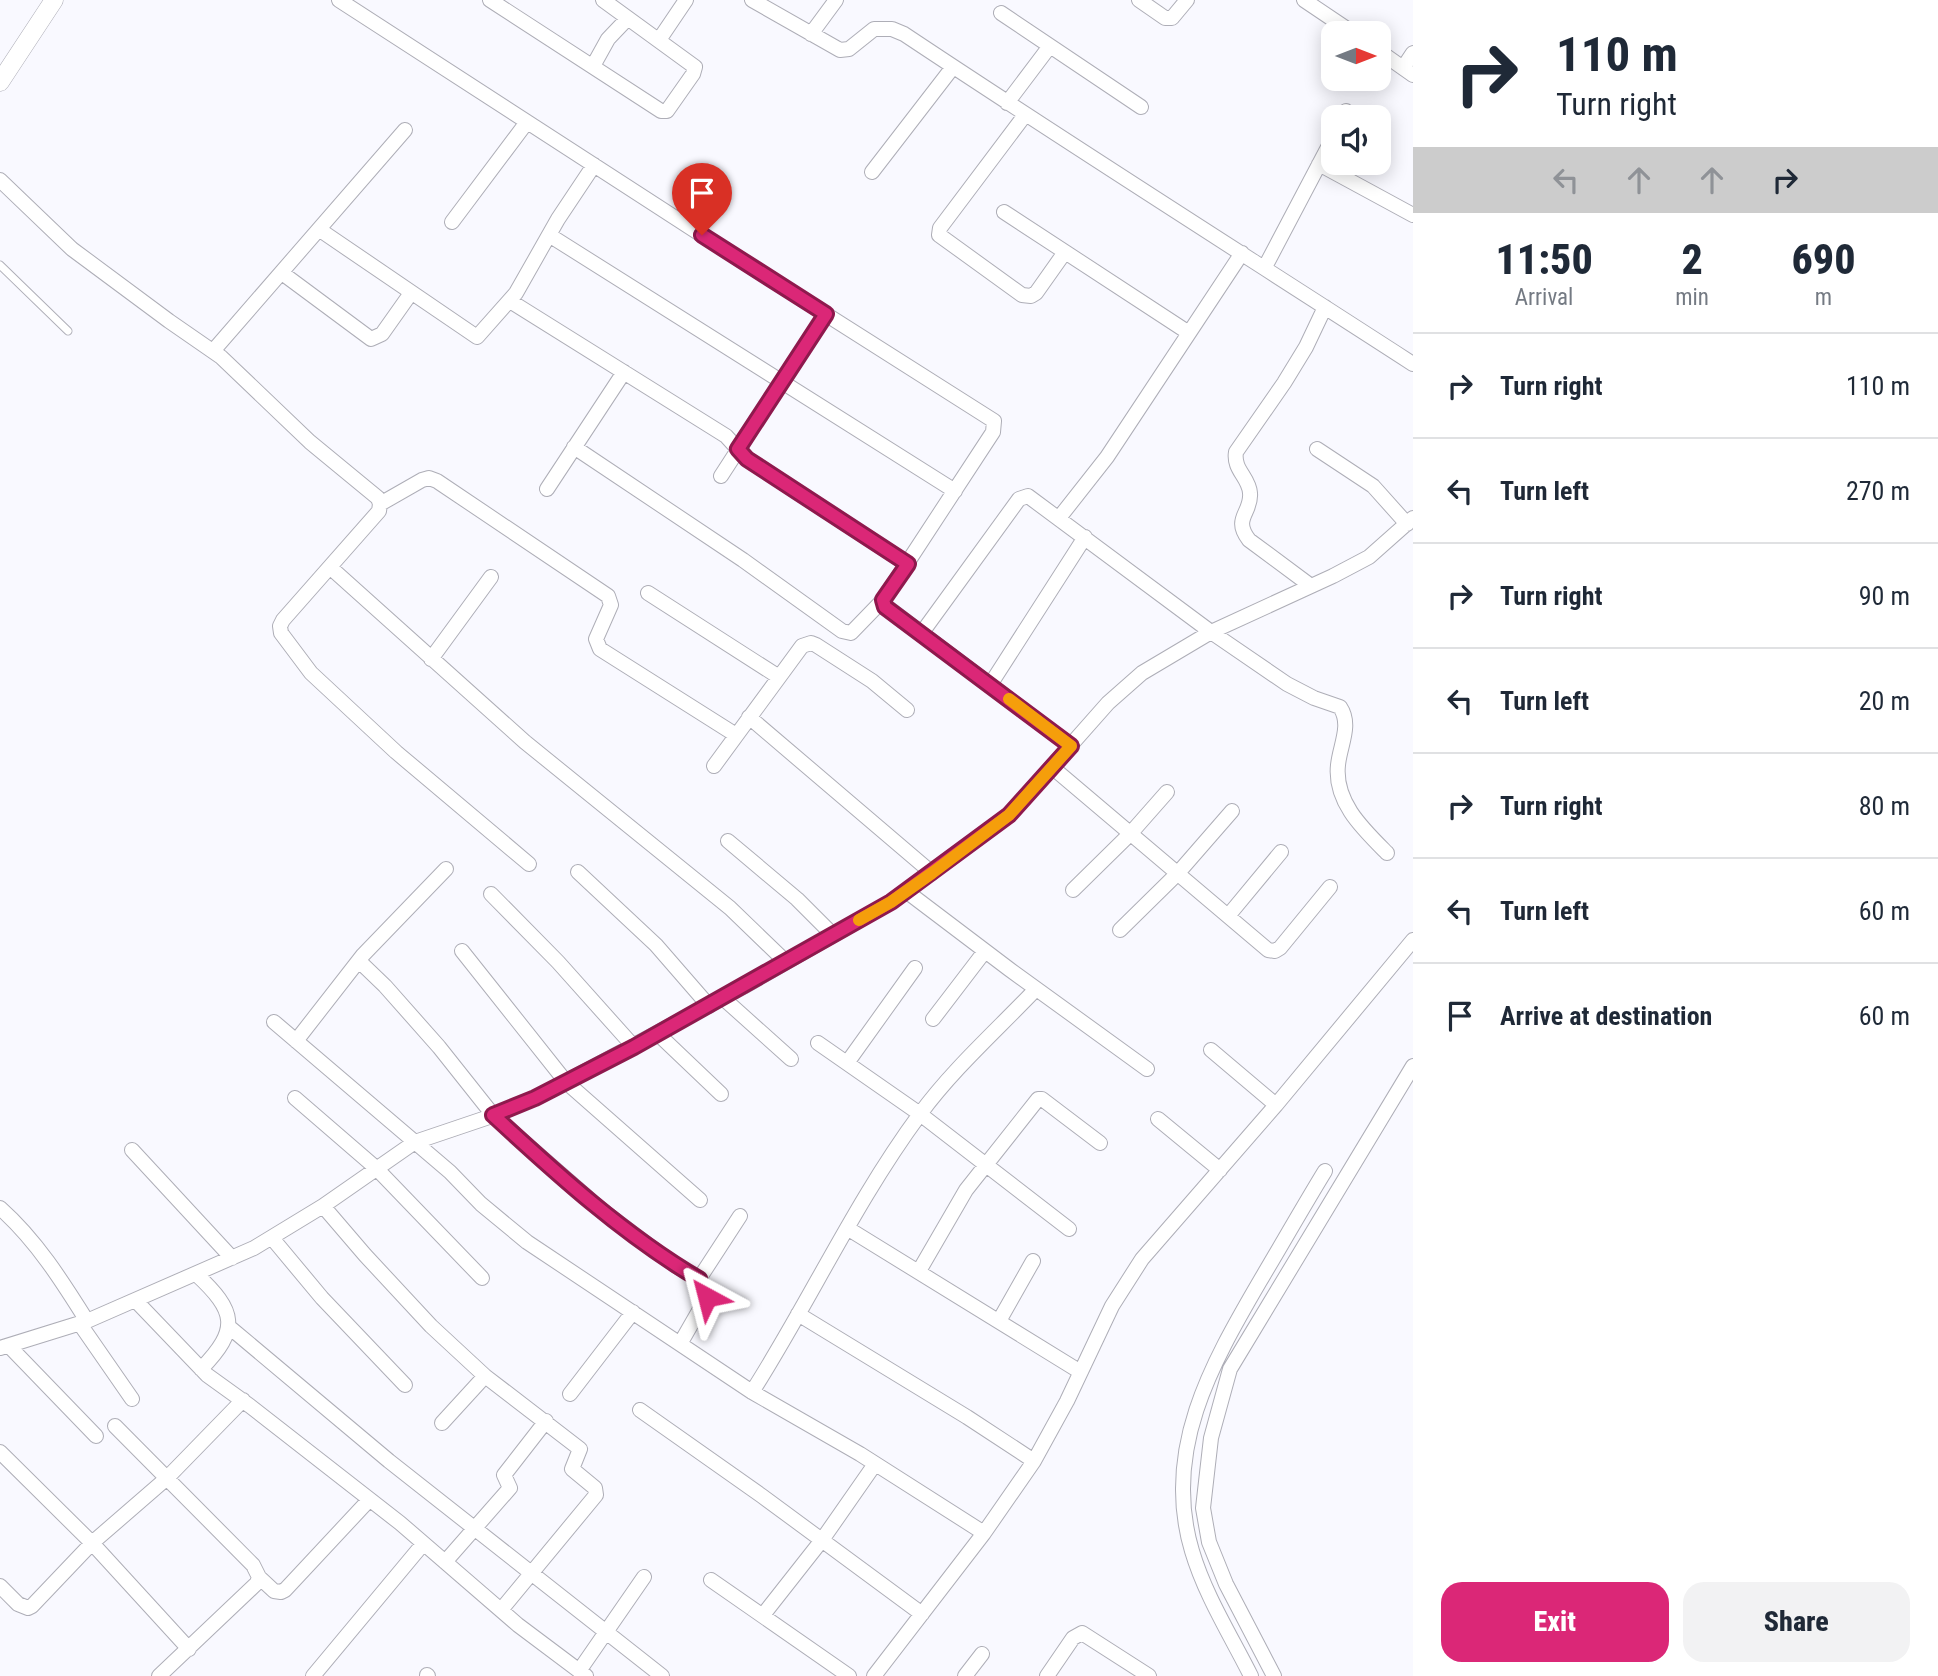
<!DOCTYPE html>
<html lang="en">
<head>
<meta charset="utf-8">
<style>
	body { margin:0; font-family:"Roboto Condensed",sans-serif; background:#f2f2f3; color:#1f2937; height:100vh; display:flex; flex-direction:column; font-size:26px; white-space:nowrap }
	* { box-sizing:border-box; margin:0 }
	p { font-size:23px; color:#747a83 }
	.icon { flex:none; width:38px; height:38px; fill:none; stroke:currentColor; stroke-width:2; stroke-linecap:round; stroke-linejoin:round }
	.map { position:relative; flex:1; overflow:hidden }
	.panel { display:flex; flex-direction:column; background:#fff; width:525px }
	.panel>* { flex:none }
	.hud { background:#fff; color:#1f2937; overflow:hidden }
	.needle { width:46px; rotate:90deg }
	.buttons { position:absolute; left:1321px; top:21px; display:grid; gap:14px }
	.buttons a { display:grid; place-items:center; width:70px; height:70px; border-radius:14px; background:#fff; box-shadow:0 4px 18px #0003; font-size:35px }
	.pin { position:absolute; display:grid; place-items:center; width:60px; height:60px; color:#fff; margin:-72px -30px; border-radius:50% 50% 50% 0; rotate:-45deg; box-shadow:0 0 7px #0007 }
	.pin .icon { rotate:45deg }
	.me { position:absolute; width:77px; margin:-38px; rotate:322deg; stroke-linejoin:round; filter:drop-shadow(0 0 5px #0008) }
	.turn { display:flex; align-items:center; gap:24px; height:147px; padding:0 28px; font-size:32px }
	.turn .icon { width:91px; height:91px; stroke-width:2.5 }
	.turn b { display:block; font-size:49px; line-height:60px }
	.lanes { display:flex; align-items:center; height:66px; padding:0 28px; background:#0003; justify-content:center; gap:35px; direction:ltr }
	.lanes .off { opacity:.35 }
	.eta { display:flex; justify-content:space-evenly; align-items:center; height:119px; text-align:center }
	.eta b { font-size:42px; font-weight:800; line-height:49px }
	.primary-button { display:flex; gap:14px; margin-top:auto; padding:14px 28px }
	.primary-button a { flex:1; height:80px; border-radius:21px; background:#db2777; color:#fff; font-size:28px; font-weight:800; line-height:80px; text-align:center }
	.primary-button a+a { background:#f2f2f3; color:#1f2937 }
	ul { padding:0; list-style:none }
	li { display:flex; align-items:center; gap:21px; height:105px; padding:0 28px; border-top:2px solid #e0e1e3 }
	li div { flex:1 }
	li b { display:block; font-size:26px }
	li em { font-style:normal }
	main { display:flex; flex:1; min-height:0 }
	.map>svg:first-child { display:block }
</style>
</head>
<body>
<main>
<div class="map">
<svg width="1413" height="1676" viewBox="0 0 1413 1676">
	<rect width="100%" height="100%" fill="#f9f9ff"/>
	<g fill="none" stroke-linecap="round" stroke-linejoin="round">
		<!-- service casing -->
		<g stroke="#aeaeb7" stroke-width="9">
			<path id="service" d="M0,265L68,331"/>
		</g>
		<!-- minor casing -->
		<g stroke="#aeaeb7" stroke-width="16">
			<path id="minor" d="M339,0L745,263L994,421L993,432L883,600V604L1071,746
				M490,0L661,111H667L693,74L695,67L603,0
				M752,0L840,50L849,49L874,29H892L904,34C1072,146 1243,254 1413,364
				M1139,0L1165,18H1172L1187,0
				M1304,0L1353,33
				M1001,13L1141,107
				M811,34L836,0
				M659,40L686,0
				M1379,51L1413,75
				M593,66L608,39L628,18
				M1403,68L1413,53
				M1007,103L1050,46
				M1025,115L940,228L939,235L1022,295L1031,296L1036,293L1065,252
				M1343,117L1346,111
				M1319,164L1413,215
				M872,172L953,67
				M0,180L72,249L169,321L221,357L310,442L378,498L380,504L379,511L283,620L280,626L281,633L311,673L396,752L529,864
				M1004,212L1189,333
				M452,222L527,122
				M320,230L477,337L516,293L558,219L594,165
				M549,235L955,491
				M1265,267L1334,136
				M282,273L371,339L382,334L411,293
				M510,301L726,436L747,459L907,564
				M213,351L405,130
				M574,447L743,560L842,631L851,633L883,600
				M1317,449L1373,486L1407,524
				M721,476L826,314
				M547,489L624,372
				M380,504L422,480L429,478L437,481L608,596L611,605L596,639L600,649L736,735
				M1059,518L1107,457L1242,253
				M331,568L525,742L730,908L786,962
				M1311,586L1249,540C1232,518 1252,513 1250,493C1249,477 1233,470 1236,452L1284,383L1306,347L1325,307
				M648,593L779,677
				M921,634L1019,499L1028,496L1211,632L1287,684L1314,698L1340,707C1352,725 1340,745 1338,765C1334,802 1363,829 1387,853
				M431,659L491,577
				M990,685L1085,537
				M749,717L932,873
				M714,766L802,646L811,643L816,645L872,681L907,710
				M1053,768L1268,950L1275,951L1280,948L1330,887
				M728,841L797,899L833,935
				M578,872L656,945L709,1006
				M1073,890L1130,834L1167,792
				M906,891L1009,969L1147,1069
				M491,894L558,962L634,1047
				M1228,916L1281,852
				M1120,930L1178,873L1232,811
				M462,951L566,1082L700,1200
				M359,961L385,986L439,1047L493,1115L603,1211L676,1266L699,1279
				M723,998L791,1059
				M933,1019L985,951
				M274,1022L450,1172L481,1204L527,1242L752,1392L860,1454L984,1533
				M658,1034L721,1094
				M296,1041L363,955L446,869
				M818,1043L920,1114L1069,1229
				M1211,1050L1276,1105
				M847,1063L915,968
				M295,1098L376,1168L482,1278
				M1158,1119L1220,1170
				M132,1150L232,1258
				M323,1206L365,1255L431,1326L485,1376L580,1449L572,1469L595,1488L596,1495L501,1610
				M0,1208C36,1240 62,1281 87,1321
				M847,1228L1079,1371
				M272,1238L322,1298L405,1385
				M919,1271L966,1190L1038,1099H1042L1100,1143
				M196,1274C236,1311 240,1329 201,1369
				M136,1301L207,1375L250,1406L400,1523L518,1625L586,1676
				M798,1314L967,1417L1034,1461
				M999,1321L1033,1261
				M80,1324L132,1399
				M228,1326L389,1461L662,1676
				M680,1344L707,1297L708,1294L700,1286L699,1279L740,1216
				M9,1346L96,1436
				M0,1348L87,1321L254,1248L323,1206L415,1142L489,1117L535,1098L743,987L891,902L1009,815L1108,703L1142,673L1211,632L1333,576L1369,557L1413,518
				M752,1392C810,1301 855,1202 920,1114C953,1069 997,1030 1036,989
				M570,1394L633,1312
				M640,1410L762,1496L922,1614
				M442,1423L485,1376
				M115,1426L253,1565L259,1577L257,1583L159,1676
				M0,1452L92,1543L189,1649
				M445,1562L510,1488L504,1475L546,1421
				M259,1577L274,1591L281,1592L285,1590L369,1500
				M711,1580L849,1676
				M0,1586L18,1604L28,1608L32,1606L92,1543L167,1478L243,1400
				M763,1615L822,1540L875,1464
				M579,1671L644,1577
				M427,1675L428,1676
				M313,1676L423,1544
				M874,1676L984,1533L1034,1461L1067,1401L1112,1306L1142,1259L1276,1105L1413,940
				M965,1676L982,1654
				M1047,1676L1073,1638L1082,1633L1149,1676
				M1251,1676C1231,1636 1205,1595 1192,1551C1162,1451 1211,1365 1260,1281C1282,1244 1303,1207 1325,1171
				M1274,1676L1226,1584L1209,1542L1203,1508L1211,1438L1230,1369L1413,1066"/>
		</g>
		<!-- tertiary casing -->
		<g stroke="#aeaeb7" stroke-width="19">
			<path id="tertiary" d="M0,82L54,0"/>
		</g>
		<!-- service -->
		<use href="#service" stroke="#fff" stroke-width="7"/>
		<!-- minor -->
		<use href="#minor" stroke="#fff" stroke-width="14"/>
		<!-- tertiary -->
		<use href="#tertiary" stroke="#fff" stroke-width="18"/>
	</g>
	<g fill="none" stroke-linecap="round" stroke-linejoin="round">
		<!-- route casing -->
		<g stroke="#8e194d" stroke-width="18">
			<path id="route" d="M702,235L826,314L738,449L747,459L908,564L883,600L885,607L1071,746L1009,815L891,902L634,1047L535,1098L493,1115C557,1174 624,1235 699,1279L698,1283L706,1291L707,1297"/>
		</g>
		<!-- route -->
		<use href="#route" stroke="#db2777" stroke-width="12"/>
		<!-- slow -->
		<path stroke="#f59e0b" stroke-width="12" d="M859,920L891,902L932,873L1009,815L1071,746L1009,699"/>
	</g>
</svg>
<div class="buttons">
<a><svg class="needle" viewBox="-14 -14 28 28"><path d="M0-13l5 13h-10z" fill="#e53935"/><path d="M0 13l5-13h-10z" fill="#747a83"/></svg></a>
<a><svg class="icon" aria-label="sound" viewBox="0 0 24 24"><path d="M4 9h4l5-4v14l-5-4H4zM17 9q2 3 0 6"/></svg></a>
</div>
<div class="pin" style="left:702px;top:235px;background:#d93025"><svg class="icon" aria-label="arrive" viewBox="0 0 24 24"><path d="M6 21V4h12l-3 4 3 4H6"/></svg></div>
<svg class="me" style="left:707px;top:1297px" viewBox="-20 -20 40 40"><path d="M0-17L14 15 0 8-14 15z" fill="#db2777" stroke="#fff" stroke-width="4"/></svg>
</div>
<section class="panel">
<div class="hud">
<div class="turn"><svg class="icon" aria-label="right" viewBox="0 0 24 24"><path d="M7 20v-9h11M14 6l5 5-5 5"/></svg><div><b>110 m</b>Turn right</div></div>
<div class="lanes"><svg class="icon off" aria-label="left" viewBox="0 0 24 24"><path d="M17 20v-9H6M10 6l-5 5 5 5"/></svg><svg class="icon off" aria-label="ahead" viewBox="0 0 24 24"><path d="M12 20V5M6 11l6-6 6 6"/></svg><svg class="icon off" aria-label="ahead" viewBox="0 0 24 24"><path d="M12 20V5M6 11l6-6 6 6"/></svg><svg class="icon" aria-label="right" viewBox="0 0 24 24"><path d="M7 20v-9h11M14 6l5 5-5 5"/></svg></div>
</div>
<div class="eta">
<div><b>11:50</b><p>Arrival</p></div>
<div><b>2</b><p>min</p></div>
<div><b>690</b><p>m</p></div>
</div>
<ul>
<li><svg class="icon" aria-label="right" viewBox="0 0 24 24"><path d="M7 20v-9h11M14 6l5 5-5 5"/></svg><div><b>Turn right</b></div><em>110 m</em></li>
<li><svg class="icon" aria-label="left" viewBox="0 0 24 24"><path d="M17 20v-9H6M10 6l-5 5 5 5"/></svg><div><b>Turn left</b></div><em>270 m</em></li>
<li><svg class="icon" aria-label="right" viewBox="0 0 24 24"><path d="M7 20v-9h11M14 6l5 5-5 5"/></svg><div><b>Turn right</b></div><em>90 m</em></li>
<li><svg class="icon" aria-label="left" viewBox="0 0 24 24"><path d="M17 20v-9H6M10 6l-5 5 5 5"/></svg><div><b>Turn left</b></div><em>20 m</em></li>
<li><svg class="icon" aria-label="right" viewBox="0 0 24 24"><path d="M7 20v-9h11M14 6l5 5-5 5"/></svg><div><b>Turn right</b></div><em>80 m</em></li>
<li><svg class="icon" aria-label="left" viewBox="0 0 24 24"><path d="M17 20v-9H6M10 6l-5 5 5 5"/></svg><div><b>Turn left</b></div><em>60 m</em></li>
<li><svg class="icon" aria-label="arrive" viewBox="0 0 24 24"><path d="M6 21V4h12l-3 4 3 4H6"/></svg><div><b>Arrive at destination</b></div><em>60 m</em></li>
</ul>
<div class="primary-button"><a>Exit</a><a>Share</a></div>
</section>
</main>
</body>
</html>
